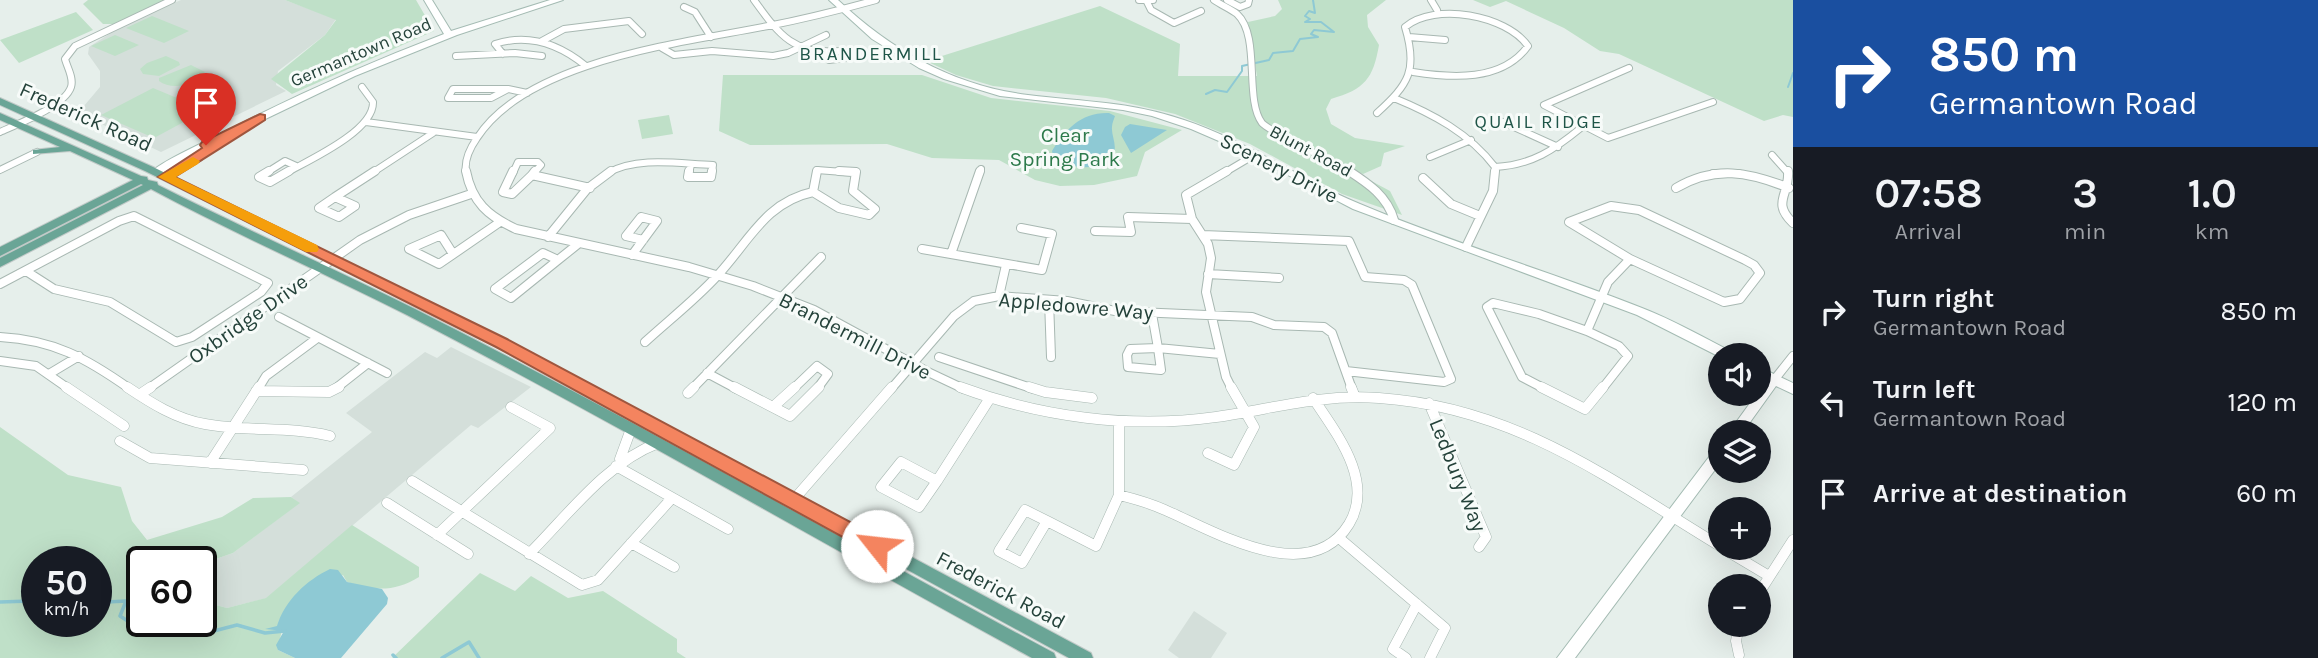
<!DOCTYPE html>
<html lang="en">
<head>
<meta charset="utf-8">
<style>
	body { margin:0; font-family:Karla,sans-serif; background:#242831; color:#f1f3f6; height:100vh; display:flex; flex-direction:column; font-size:26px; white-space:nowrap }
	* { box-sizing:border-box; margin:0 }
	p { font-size:23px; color:#9ea1a6 }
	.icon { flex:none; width:38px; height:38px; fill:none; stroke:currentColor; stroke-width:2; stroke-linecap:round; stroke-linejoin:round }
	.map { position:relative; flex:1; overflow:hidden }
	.sheet { display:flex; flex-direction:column; background:#171b24; width:525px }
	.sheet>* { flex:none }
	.hud { background:#1a4fa0; color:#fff; overflow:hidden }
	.fabs { position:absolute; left:1708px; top:343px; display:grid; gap:14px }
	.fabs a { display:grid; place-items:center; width:63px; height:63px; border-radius:50%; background:#171b24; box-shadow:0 7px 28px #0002; font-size:35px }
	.speed { position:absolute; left:21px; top:546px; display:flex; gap:14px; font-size:35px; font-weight:700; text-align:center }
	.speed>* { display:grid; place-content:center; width:91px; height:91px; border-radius:50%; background:#171b24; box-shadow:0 7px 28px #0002; line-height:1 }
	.speed small { font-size:18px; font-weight:400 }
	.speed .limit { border:4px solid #111; border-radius:10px; background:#fff; color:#111 }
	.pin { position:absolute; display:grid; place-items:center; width:60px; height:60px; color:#fff; margin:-72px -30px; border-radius:50% 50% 50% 0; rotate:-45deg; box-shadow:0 0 7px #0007 }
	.pin .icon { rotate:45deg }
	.me { position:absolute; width:77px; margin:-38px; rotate:299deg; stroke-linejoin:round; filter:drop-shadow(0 0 5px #0008) }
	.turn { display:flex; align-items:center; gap:24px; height:147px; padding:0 21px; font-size:32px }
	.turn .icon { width:91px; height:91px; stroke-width:2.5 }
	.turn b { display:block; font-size:49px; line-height:60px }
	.eta { display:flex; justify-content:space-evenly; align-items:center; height:119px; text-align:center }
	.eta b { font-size:42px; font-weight:600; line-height:49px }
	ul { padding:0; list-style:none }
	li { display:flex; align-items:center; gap:21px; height:91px; padding:0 21px }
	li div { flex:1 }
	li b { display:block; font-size:26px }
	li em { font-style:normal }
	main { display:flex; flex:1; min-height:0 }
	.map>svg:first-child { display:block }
</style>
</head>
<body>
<main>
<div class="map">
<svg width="1793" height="658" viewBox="0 0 1793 658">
	<rect width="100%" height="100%" fill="#e6efeb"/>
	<!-- built -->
	<path fill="#d4dfda" d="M181,0H285L336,19L325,35L278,71L276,85L286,91L161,152L78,113L100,87V71L88,54L89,47L123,25Z
		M451,347L531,387L478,428L471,425L267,598L227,608L201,601V567L210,561L233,553L299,503L291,497L372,432L346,413L425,352L437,358Z
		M1194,611L1227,633L1211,658H1179L1168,650Z"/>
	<!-- green -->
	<path fill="#bfe0c8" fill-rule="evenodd" d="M88,0H167L114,24H103L83,4Z
		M285,0H416L434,31L292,94L271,79L325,35L336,20Z
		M1278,0H1386L1367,15L1368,27L1379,45C1373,79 1365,89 1331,99L1326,109L1331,124L1355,138L1405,146L1384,153L1381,166L1363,174L1332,160L1390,191L1402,215L1342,194L1250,144L1175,114L1106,98L993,86L956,75L926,61L1100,6L1180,44L1178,76H1257L1248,22L1275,16L1282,9Z
		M1473,0H1793V117L1783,115L1764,121L1619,54L1600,51L1564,28L1506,1L1490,7Z
		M76,12L93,30L19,63L0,40Z
		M152,16L189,31L164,43L126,28Z
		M115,35L139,45L115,56L91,46Z
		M166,56L179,62L180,65L159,76L143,74L140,69L147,63Z
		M191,65L205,72C196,85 172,91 159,81V78Z
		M723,75H922L991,98L1110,111L1182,130L1145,152L1137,176L1094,185L1060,186L1035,180L999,160L932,158L887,144L750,145L719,131Z
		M153,88L206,110L154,138L101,115Z
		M669,115L673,134L642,139L638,120Z
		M0,427L68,475L121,487L132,521L147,540L222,517L253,498L291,497L300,503L233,553L210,561L201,567V562H142V621H201V601L227,608L266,598L352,525L419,567V577C395,592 374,591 347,582L343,575L279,620L278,626L282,629L278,650L295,658H0ZM37,562H96V621H37Z
		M480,573L515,591L531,576L568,598L603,591L677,639V652L686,658H392Z"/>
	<!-- water -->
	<path fill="#8ec9d4" d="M1109,113L1115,116C1114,119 1112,123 1112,127C1111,136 1118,146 1113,155C1102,173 1068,168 1054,159L1052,151C1066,129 1081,112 1109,113Z
		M1130,124L1167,130L1131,153L1121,135L1125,127Z
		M330,569L338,570L347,582L382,589L388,598L387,604L341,658H295L278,650L276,645L284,631L265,629L277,626C285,600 307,580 330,569Z"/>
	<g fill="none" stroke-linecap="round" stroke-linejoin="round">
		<!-- stream-far1 -->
		<path stroke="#8ec9d4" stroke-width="2" d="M1788,87L1793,73
			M1206,94L1215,90L1227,92L1242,71V66L1269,60L1273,53L1293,51L1300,39L1318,37L1311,34L1314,30L1334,32L1321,22H1305L1310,19L1305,16L1309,11L1315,13L1313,0"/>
		<!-- stream -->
		<path stroke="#8ec9d4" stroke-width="3.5" d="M0,602L30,601L37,597
			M96,607L107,602L126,601L120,616C153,639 158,630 195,621
			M201,621L206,631L210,632L237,625L265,633L285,631
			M393,655L396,658
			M442,658L469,642L479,658"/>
		<!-- street-far2 casing -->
		<g stroke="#a8b8b2" stroke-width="8">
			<path id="street-far2" d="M754,0C780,36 794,55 841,51L845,58L829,60L825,53
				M1139,0H1153
				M1214,0C1221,5 1231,9 1237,14C1261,36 1244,99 1262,123C1271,133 1335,162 1352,173
				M1227,0L1240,7L1248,4L1249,0
				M1431,0L1437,10
				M1147,2L1151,10L1174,23L1201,11
				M684,7L695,12L711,37
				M1409,37L1445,40
				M542,41L564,29L629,21L642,34
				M662,48L674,55L712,51L773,56L788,53L826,35
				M503,54L495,44C529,33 559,44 586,66
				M456,56L515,53L542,56
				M1629,68L1544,105L1608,138L1713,102
				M453,89H508L491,98H448Z
				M508,89L527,93
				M1394,98C1433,114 1469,133 1495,167V173
				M1377,113C1409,84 1418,70 1405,27C1435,2 1506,15 1528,46C1502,82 1451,78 1413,72
				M366,122L477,137
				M1503,122L1558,147
				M0,132C18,124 65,106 71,87C74,78 67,67 65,59L75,46L172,0
				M1772,155L1788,173
				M1430,157L1471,140
				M1495,167C1532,165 1554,150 1582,127
				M0,170L37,152
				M266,173L285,161L296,166
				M286,173C309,160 374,131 373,102L362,87
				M372,173L433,133
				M466,173C464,161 470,148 477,138C527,60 683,43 768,26C804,19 840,10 876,0
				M513,173L518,162H538L541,165L534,173
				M608,173C638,156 680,164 713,165L712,173
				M689,173L691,165
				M816,173L817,170L856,173
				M980,173L981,169
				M1224,173L1256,154
				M1713,173H1739"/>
		</g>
		<!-- street-far1 casing -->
		<g stroke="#a8b8b2" stroke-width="10">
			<path id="street-far1" d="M269,171L259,177L270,182L289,171
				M466,171C472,202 488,216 516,229L689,267L753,286L814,310L928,372L964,389
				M513,171L503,192L512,194L532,175
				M689,171L688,177H711L712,171
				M1227,171L1186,195L1192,219L1208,244L1211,258L1206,292L1226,377L1232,389
				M1349,171C1369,184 1387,196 1394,220
				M1788,171C1790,195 1771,202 1793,223
				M532,175L590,188
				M532,175L535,171
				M1423,178L1451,204L1480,216
				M1676,188C1715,165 1749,172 1789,188
				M813,192L839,208L869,215L875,209L853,191L856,172L839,171
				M813,192L817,171
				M335,197L355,206L339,217L319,208Z
				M335,197L375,171
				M1611,206L1639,210L1745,260L1754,265L1760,273L1740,299L1724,302L1630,259L1569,222Z
				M1095,231L1131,232L1128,217L1192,219
				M1203,235L1349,241L1365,277L1404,280L1412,285L1451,379L1444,382L1346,371
				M548,237L587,189L611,171
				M1466,247L1493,191L1495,171
				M922,249L1042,270L1052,234L1021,228
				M543,253L558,260L511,298L495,289Z
				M453,254L441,235L409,249L439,264L500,222
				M951,254L980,171
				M632,255L657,221L641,217L626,236L643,240
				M558,260L578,244
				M1208,274L1279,278
				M0,284L119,221L134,216L268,283L261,292L192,337L176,342L110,302L54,289L26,271
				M999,296L1006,265
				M1049,300L1051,357
				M1152,314L1158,348
				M279,317L387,373
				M1587,331L1619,346L1628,356L1602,389
				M1587,331L1608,282L1630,259
				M0,337C54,340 86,358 130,389
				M645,342C669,320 695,300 717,276C748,243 765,202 813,192
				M1158,348L1220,354
				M1158,348L1161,370L1128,367L1127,355L1130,349Z
				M939,357L1034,389
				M0,361L36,366L69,389
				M707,373L737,389
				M49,374L79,356
				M1774,380L1793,356
				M148,389L360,240L409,215L471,194
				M258,389L266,376L316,339
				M335,389L368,363
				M692,389L821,257
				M793,389L817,366L828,374L817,389
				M891,389L954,316L974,301L999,296L1067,301L1115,311L1252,317L1274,325L1324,327L1332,333L1352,389
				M1545,389L1522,377L1487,307L1493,303L1539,314L1587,331"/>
		</g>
		<!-- street casing -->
		<g stroke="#a8b8b2" stroke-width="11">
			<path id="street" d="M66,387L124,426
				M127,387C151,403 176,419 205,424C247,432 289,426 330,436
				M734,387L790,416L819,387
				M960,387C1040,417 1130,429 1216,417C1273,409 1318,394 1379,398C1514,407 1608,478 1720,546
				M1029,387L1045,392L1092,398
				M1351,387L1355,397
				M1541,387L1585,409L1603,387
				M256,391L329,392L339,387
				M688,393L694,387
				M139,395L151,387
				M1429,403L1486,537L1479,547
				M773,407L795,387
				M120,441L150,458L303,470
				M1208,453L1234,465L1254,427L1231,387
				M620,459L631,429
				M901,462L937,481L919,507L881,487Z
				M210,463L259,387
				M616,466L728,529
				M412,481L582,585L598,580L672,498
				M937,481L990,398
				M1119,495C1135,499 1150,503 1165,510C1214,531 1309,589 1349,524C1375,481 1336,433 1313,398
				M387,503L468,554
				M1025,510L1047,521L1022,563L999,551Z
				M783,512L892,387
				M1047,521L1096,546L1119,495V421
				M437,535L550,428L511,407
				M1339,538L1445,628L1430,658
				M631,543L674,567
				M1722,548L1769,576
				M529,554C568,515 606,463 658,443
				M1759,593L1793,540
				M1739,625L1736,641L1739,655
				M1406,658L1393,649L1417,604"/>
		</g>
		<!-- secondary casing -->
		<g stroke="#a4bbb3" stroke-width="2">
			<path id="secondary" d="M424,0H432L451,31L550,0H563L457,35L355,76L257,123L160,174H152L151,172C167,158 202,144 222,133C294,96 368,63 444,34Z
				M829,0H838C891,50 954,86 1028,95C1084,102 1128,101 1184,120C1247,141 1299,179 1360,204C1452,243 1549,271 1642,308C1673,320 1703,337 1732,352L1734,355L1720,357L1637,315L1353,209L1242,151L1191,129L1152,116L1123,110L1000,96L944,79L919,68L872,39Z
				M198,155L202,156V160L169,179H161L160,177Z
				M1759,367L1793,383V394L1776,386L1743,432H1729L1766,381L1759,378Z
				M1720,447V463L1575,658H1557L1715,449Z"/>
		</g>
		<!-- primary casing -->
		<g stroke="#c2cac8" stroke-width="2">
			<path id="primary" d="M0,98L153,167L506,340L1091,653L1093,658H1069L498,346L145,171L0,105Z
				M0,113L141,176L147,177L148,180L157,182L158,185C243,228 330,267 415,309C631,418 841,539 1054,653L1056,658H1032C823,544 618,424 407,315C322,272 235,234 151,189L0,267V258L143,185L141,184L0,256V247L133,180L70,151L33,154V150L60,147L0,120Z"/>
		</g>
		<!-- street-far2 -->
		<use href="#street-far2" stroke="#fff" stroke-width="6"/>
		<!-- street-far1 -->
		<use href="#street-far1" stroke="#fff" stroke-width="8"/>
		<!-- street -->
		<use href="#street" stroke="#fff" stroke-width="10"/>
		<!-- secondary -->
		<use href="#secondary" fill="#fff" fill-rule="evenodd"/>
		<!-- primary -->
		<use href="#primary" fill="#6aa596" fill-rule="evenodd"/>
	</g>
	<!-- route -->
	<path fill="#f4845f" stroke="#9f563e" stroke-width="2" d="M260,114L265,115V120L175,177L507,339L884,540L887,546L884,552L877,554L870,552L496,347L158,177L202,148L200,145L202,142Z"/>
	<!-- slow -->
	<path fill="#f59e0b" d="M193,157L200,161L198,164L176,177L317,245L319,249L317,252H306L158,177Z"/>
	<g text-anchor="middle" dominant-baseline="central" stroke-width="6" stroke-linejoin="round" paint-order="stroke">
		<!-- far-street labels -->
		<g font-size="18" fill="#24423a" stroke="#f7fbf9">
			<text transform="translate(361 52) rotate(-23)">Germantown Road</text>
			<text transform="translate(1311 151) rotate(28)">Blunt Road</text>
		</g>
		<!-- far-neighbourhood labels -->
		<g font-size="19" letter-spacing="2" fill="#1f5548" stroke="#f7fbf9">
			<text x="871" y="54">BRANDERMILL</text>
			<text x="1539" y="122">QUAIL RIDGE</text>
		</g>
		<!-- street labels -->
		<g font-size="21" fill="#24423a" stroke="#f7fbf9">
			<text transform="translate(86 117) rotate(24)">Frederick Road</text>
			<text transform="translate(1279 168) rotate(27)">Scenery Drive</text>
			<text transform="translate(1076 306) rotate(5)">Appledowre Way</text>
			<text transform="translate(248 319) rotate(-35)">Oxbridge Drive</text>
			<text transform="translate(855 336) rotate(27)">Brandermill Drive</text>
			<text transform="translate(1458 475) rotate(68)">Ledbury Way</text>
			<text transform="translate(1001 590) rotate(28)">Frederick Road</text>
		</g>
		<!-- park labels -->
		<g font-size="21" fill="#2d7a4b" stroke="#f7fbf9">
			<text x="1065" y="135">Clear<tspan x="1065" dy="24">Spring Park</tspan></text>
		</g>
	</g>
</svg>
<div class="fabs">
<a><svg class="icon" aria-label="sound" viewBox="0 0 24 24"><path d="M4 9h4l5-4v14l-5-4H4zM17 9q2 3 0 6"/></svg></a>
<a><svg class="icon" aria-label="layers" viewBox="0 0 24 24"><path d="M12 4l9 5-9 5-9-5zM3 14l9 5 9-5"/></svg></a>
<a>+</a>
<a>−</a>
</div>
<div class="speed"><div>50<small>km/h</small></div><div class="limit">60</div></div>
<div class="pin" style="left:206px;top:145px;background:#d93025"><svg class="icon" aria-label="arrive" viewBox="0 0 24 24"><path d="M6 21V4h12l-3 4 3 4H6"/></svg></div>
<svg class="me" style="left:877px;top:546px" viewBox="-20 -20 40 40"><circle r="19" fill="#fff"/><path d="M0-13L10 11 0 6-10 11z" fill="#f4845f"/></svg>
</div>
<section class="sheet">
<div class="hud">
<div class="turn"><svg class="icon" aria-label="right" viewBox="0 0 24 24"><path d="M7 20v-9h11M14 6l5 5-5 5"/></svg><div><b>850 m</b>Germantown Road</div></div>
</div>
<div class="eta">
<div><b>07:58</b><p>Arrival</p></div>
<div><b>3</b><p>min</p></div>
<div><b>1.0</b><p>km</p></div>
</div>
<ul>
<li><svg class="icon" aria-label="right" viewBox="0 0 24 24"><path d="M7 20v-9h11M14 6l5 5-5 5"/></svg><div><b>Turn right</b><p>Germantown Road</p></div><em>850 m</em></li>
<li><svg class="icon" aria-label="left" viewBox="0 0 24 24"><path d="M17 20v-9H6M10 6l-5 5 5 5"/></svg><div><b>Turn left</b><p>Germantown Road</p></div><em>120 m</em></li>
<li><svg class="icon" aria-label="arrive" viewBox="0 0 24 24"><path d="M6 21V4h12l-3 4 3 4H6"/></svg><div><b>Arrive at destination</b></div><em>60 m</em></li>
</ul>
</section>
</main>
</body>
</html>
